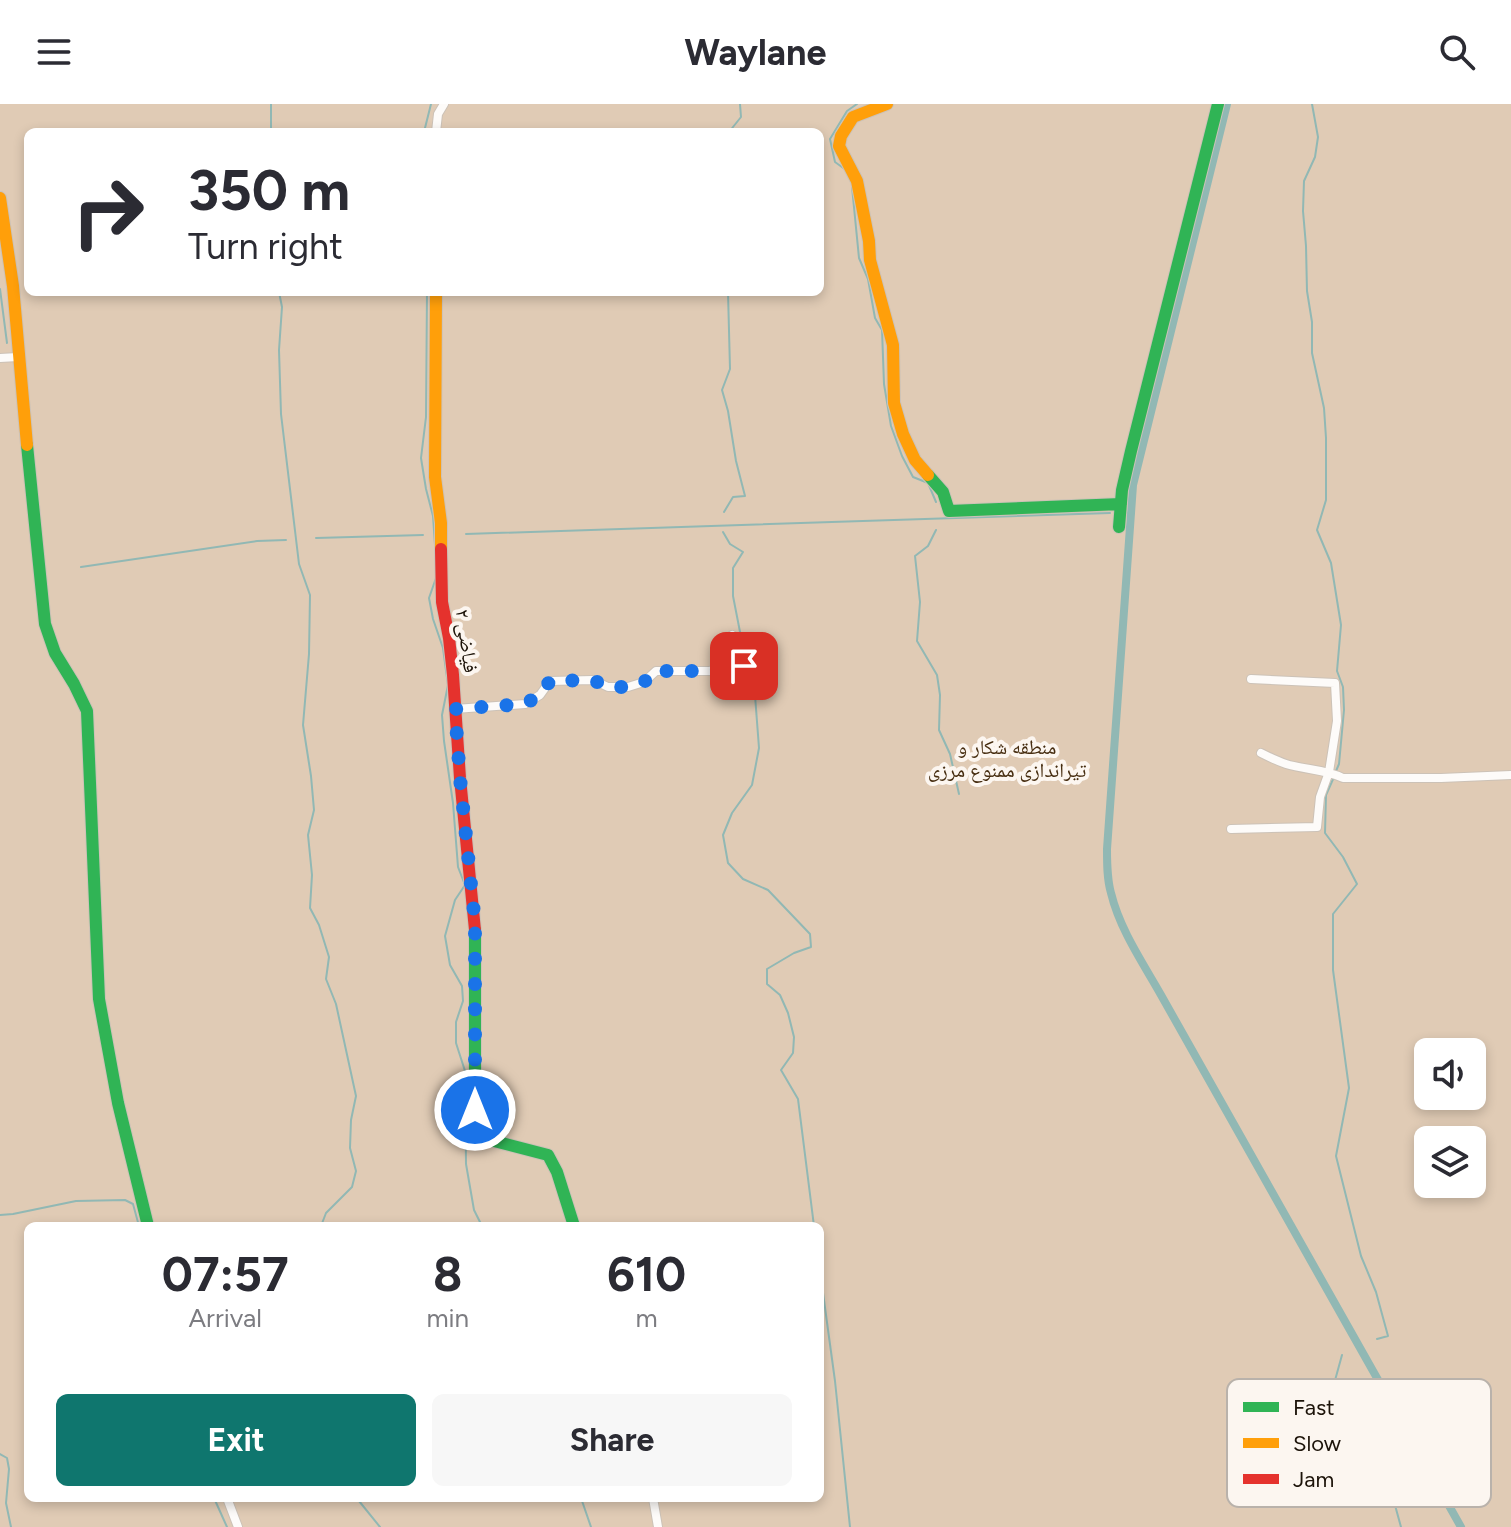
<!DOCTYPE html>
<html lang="en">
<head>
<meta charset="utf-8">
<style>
	body { margin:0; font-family:Figtree,"Noto Naskh Arabic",sans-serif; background:#f7f7f7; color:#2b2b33; height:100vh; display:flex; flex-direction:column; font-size:30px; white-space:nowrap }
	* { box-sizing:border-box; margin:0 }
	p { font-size:26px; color:#7c7c81 }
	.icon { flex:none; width:44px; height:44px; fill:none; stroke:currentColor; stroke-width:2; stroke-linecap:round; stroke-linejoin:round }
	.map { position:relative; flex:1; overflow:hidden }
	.panel { position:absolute; left:24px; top:1118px; width:800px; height:280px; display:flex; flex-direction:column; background:#fff; border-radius:12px; box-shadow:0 4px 12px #0003 }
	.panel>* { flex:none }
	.hud { position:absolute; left:24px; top:24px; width:800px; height:168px; border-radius:12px; box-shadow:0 4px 12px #0003; background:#fff; color:#2b2b33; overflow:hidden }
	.tools { position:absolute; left:1414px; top:934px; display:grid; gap:16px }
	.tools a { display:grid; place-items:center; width:72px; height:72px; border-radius:12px; background:#fff; box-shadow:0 4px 12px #0003; font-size:40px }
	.pin { position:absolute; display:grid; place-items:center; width:68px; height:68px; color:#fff; margin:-34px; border-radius:16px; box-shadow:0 4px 12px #0006 }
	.me { position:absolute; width:88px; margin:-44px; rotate:0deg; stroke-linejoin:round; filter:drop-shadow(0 0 6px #0008) }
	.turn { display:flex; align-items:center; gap:28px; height:168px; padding:0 32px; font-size:36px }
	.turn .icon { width:104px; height:104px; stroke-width:2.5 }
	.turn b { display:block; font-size:56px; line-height:68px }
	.eta { display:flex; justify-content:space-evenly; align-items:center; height:136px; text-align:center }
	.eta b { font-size:48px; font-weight:700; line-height:56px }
	.button { display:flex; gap:16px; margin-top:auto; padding:16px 32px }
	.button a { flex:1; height:92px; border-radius:12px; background:#0f766e; color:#fff; font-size:32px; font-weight:700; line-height:92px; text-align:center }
	.button a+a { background:#f7f7f7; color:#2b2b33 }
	header { display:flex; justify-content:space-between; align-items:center; height:104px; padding:0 32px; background:#fff; font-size:36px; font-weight:700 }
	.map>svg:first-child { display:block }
</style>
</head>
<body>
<header><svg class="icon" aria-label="menu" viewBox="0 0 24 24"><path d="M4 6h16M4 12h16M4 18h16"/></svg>Waylane<svg class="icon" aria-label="search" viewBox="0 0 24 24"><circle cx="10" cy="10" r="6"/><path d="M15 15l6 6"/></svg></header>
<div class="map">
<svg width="1511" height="1423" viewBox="0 0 1511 1423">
	<rect width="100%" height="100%" fill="#f2e6da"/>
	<!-- green -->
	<path fill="#e0cbb5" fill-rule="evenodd" d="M0,0H1511V1423H0ZM28,28H820V188H28ZM1428,948H1472V992H1428ZM1428,1036H1472V1080H1428ZM28,1122H820V1394H28Z"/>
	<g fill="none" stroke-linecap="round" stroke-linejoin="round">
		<!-- stream -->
		<path stroke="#91b8b4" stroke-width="2" d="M271,0V28
			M1312,0L1318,33L1315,53L1304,77L1303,107L1306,142L1307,187L1312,218V249L1324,304L1326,334V396L1317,426L1331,459L1341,521L1337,567L1343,583L1344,606L1339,660L1336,667
			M424,28L431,0
			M729,28L741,13L740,0
			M846,66L835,58L830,35L847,7L857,0
			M852,83L859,154L868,175L875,214L882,226L884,280L891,322L902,352L913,373L928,379L936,398
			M0,185L7,239
			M279,188L282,203L279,246L281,310L299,460L310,491L309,550L303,621L311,672L314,706L308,731L312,771L310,804L319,821L329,853L326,875L336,900L356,992L351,1016L350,1044L356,1067L352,1083L326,1109L321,1122
			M427,188L426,313L421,354L426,385L433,412L435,441
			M724,408L733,393L745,392L736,357L728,307L722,286L730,265L728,188
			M936,426L928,442L915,452L920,498L917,537L937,571L940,591L939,626L950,650L959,690
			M723,428L730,440L743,448L733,464V492L741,533L753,565L759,644L752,681L732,709L723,731L728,759L743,775L768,786L810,830L811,843L794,849L767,865V880L780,891L788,909L794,933L793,949L781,966L798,995L814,1122
			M466,430L1110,409
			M316,434L423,431
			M81,463L257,437L286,436
			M436,463V474L429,494L433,515L443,544L448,581L442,611L444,637L453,699L458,763L465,781L455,796L445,832L450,861L462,882L463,897L456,918V939L465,967L466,1060L474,1106L482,1122
			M1334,673L1326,691L1325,729L1343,753L1357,780L1333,810V866L1349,984L1336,1052L1361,1152L1376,1188L1388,1232L1377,1235
			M0,1111L13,1110L76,1097L125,1096L133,1100L139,1122
			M820,1167L835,1277L850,1423
			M1342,1251L1334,1280L1349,1303L1376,1332L1401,1423
			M0,1350L7,1354L9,1365L6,1399L11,1423
			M214,1394L227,1423
			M359,1394V1397L380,1423
			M581,1394L591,1423"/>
		<!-- canal -->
		<path stroke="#91b8b4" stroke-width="8" d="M1227,0L1133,381L1107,745C1107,760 1107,775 1111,789C1120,826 1143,859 1161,891L1461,1423"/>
		<!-- street casing -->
		<g stroke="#ccc2b7" stroke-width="10">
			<path id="street" d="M436,28L438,10L444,0
				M0,254L18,253
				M455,605L525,600L540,591L550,577L593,576L608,583H628L644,578L656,567H709L744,562L740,547L732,531
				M1261,649C1269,653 1277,657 1286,660C1305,666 1325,665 1343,674H1441L1511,671
				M1231,725L1317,723L1320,693L1329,668L1337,617L1335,579L1251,575
				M227,1394L238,1423
				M653,1394L658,1423"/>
		</g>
		<!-- fast casing -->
		<g stroke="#ccc2b7" stroke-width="14">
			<path id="fast" d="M27,341L45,520L55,549L74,580L87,607L99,895L118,999L148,1122
				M928,371L943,388L949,407L1121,400
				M1119,423L1122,386L1131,347L1218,0
				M475,826V1006C478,1021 479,1031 494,1037L548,1051L557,1068L574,1122"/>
		</g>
		<!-- slow casing -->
		<g stroke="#ccc2b7" stroke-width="14">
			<path id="slow" d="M887,0L853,13L841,32L839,42L857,77L869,137L870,156L893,241L894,299L903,330L915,356L928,371
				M0,94L13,182L27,341
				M436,188L435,373L441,419V445"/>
		</g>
		<!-- jam casing -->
		<g stroke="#ccc2b7" stroke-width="14">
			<path id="jam" d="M441,445L442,498L449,534L453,571L460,674L475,826"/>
		</g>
		<!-- street -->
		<use href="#street" stroke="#fdfbf9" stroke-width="8"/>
		<!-- fast -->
		<use href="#fast" stroke="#30b455" stroke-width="12"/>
		<!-- slow -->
		<use href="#slow" stroke="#ff9f0a" stroke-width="12"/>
		<!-- jam -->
		<use href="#jam" stroke="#e5322d" stroke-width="12"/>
	</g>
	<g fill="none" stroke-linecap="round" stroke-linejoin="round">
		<!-- route -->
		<path stroke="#1a73e8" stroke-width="14" stroke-dasharray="0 25.2" d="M475,1006V819L460,674L455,605L525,600L540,591L550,577L593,576L608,583H628L644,578L656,567H709L744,562"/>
	</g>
	<g text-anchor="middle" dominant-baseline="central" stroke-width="8" stroke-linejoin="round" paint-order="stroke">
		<!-- street labels -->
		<g font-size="20" fill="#1c1309" stroke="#fcf6f0">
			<text transform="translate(467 537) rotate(82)">فیاضی ۲</text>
		</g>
		<!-- park labels -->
		<g font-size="20" fill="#462d10" stroke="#fcf6f0">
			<text x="1007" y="643">منطقه شکار و<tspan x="1007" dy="23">تیراندازی ممنوع مرزی</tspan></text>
		</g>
	</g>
	<!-- legend -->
	<rect x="1227" y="1275" width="264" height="128" rx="12" fill="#fcf6f0" stroke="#b9b2ab" stroke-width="2"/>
	<rect x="1243" y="1298" width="36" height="10" fill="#30b455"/>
	<rect x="1243" y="1334" width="36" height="10" fill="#ff9f0a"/>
	<rect x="1243" y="1370" width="36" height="10" fill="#e5322d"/>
	<g font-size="22" fill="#1c1309">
		<text x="1293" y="1311">Fast</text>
		<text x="1293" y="1347">Slow</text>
		<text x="1293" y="1383">Jam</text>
	</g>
</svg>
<div class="tools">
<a><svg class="icon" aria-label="sound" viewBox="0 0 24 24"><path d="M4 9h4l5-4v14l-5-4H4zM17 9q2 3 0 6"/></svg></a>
<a><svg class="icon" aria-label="layers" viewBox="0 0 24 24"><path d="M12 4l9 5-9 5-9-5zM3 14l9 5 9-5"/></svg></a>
</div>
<div class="pin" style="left:744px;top:562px;background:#d93025"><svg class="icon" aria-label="arrive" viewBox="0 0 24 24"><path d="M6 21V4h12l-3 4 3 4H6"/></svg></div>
<svg class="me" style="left:475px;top:1006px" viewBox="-20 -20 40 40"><circle r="17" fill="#1a73e8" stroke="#fff" stroke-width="3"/><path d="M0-11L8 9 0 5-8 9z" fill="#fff"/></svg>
<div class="hud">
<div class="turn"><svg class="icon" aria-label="right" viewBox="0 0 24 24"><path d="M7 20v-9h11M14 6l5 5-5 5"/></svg><div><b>350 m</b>Turn right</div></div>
</div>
<section class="panel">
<div class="eta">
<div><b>07:57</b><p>Arrival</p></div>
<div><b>8</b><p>min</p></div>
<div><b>610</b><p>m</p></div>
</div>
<div class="button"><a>Exit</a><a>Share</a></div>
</section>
</div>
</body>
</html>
